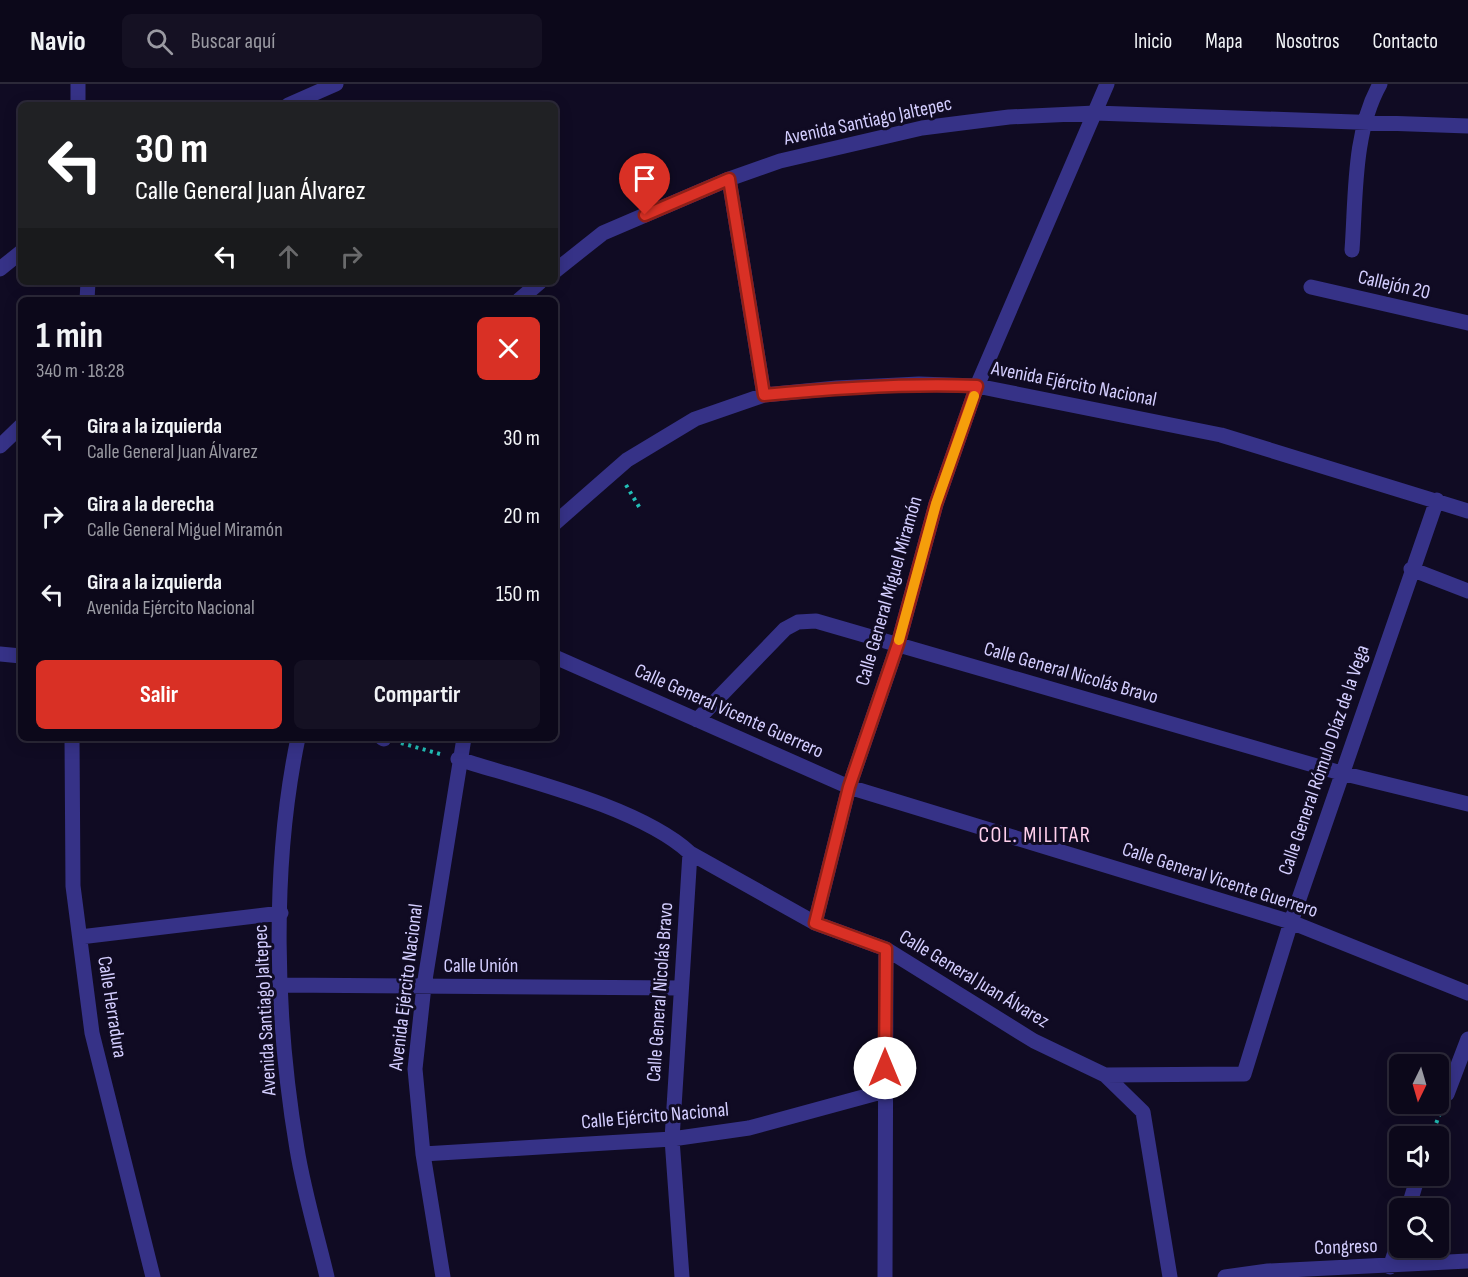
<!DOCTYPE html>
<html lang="es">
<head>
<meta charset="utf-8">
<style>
	body { margin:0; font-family:"Sofia Sans Condensed",sans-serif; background:#151123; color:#f1f3f6; height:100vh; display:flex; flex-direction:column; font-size:22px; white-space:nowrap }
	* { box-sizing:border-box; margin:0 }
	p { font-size:20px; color:#9a9aa2 }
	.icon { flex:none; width:33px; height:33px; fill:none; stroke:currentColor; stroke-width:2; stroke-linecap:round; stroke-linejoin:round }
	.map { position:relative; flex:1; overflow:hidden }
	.side { position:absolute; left:18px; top:213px; width:540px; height:444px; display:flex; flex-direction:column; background:#0c081a; border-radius:9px; box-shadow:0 3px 15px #0003,0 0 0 2px #2c2939 }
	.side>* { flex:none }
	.banner { position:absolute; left:18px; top:18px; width:540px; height:183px; border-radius:9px; box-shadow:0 3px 15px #0003,0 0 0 2px #2c2939; background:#202124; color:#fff; overflow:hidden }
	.needle { width:39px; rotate:185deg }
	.buttons { position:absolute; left:1389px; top:970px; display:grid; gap:12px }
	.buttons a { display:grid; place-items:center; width:60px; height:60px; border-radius:9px; background:#0c081a; box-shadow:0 3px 15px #0003,0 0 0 2px #2c2939; font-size:30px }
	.pin { position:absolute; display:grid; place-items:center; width:51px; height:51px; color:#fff; margin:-62px -26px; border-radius:50% 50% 50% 0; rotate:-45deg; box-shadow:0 0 6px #0007 }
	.pin .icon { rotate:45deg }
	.me { position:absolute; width:66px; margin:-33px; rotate:0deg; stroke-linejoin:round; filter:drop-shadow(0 0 4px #0008) }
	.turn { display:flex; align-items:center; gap:21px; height:126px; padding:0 18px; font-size:27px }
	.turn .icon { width:78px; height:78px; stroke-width:2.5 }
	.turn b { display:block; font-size:42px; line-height:51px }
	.lanes { display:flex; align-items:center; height:57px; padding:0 18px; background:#0003; justify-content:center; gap:30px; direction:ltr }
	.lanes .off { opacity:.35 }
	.round { display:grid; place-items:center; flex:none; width:63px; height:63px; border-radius:9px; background:#151123 }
	.overview { display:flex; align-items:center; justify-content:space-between; height:102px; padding:0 18px }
	h1 { font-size:36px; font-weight:700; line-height:45px }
	.button { display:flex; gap:12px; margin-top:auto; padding:12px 18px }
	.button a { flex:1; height:69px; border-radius:9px; background:#d93025; color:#fff; font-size:24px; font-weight:700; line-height:69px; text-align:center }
	.button a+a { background:#151123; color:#f1f3f6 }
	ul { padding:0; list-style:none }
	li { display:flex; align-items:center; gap:18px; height:78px; padding:0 18px }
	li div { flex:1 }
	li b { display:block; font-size:22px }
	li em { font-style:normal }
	header { display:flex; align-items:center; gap:36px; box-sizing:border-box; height:84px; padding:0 30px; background:#0c081a; border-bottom:2px solid #2c2939 }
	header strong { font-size:28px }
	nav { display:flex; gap:33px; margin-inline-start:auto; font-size:21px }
	.search { width:420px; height:54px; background:#151123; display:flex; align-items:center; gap:15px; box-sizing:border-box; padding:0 21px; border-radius:9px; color:#9a9aa2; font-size:22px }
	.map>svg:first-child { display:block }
</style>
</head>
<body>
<header>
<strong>Navio</strong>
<div class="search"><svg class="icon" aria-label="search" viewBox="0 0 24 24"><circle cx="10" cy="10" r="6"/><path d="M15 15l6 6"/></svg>Buscar aquí</div>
<nav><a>Inicio</a><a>Mapa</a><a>Nosotros</a><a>Contacto</a></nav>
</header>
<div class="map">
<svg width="1468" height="1193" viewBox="0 0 1468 1193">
	<rect width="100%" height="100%" fill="#100b23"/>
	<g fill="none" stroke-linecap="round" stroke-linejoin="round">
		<!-- path -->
		<path stroke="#22beb6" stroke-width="4" stroke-dasharray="3 4.5" stroke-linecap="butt" d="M626,401L641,426
			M401,659L440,670
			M1431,1053L1440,1029"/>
		<!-- minor -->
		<path stroke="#363287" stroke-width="15" d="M78,0V21
			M288,21L336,0
			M729,95L764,311
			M1352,166C1356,112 1353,48 1380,0
			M0,185L21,168
			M555,187L603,149L729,95L780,77L922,44L1009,33L1095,29L1468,42
			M1311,203L1468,239
			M87,216L88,198
			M519,216L540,198
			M0,362L21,342
			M555,439L627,376L695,335L764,311L837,304L919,300L977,302L1221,351L1468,427
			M1411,485L1468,507
			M0,570L21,572
			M555,573L849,703L1291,838L1468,909
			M697,636L785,545L798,538L816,537L1341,689L1468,720
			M72,654L73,802L92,949L153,1193
			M298,654C271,783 275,935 297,1065C304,1108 317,1151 327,1193
			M382,654L384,655
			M458,675C525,696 640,723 690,769L815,839L886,865L1034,957L1105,991L1143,1028L1170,1193
			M815,839L849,703L898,560L936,420L977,302L1107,0
			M80,853L281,829
			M281,901L681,904
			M1105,991L1244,990L1291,838L1437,416
			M1447,1010L1468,955
			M423,1070L672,1055L749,1044L885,1007
			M1408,1125L1418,1092
			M1390,1183L1400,1153
			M443,1193L423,1070L415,985L424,902L464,654
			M682,1193L672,1055L690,769
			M885,1193L886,865
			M1225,1193L1268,1187L1468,1177"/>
	</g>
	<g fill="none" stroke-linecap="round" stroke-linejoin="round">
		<!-- route casing -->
		<g stroke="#8d1f18" stroke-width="15">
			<path id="route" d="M645,131L729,95L764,311C835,304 905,299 977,302L936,420L898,560L849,703L815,839L886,865L885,984"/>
		</g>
		<!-- route -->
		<use href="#route" stroke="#d93025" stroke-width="10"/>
		<!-- slow -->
		<path stroke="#f59e0b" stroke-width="10" d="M899,556L936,420L974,312"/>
	</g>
	<g text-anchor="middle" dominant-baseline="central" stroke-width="6" stroke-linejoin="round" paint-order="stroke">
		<!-- street labels -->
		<g font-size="20" fill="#d4ceff" stroke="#100b23">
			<text transform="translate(868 37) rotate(-12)">Avenida Santiago Jaltepec</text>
			<text transform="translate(1394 201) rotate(13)">Callejón 20</text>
			<text transform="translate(1074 300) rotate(11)">Avenida Ejército Nacional</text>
			<text transform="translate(889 507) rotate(-74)">Calle General Miguel Miramón</text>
			<text transform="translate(1071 589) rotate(16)">Calle General Nicolás Bravo</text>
			<text transform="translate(729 627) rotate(24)">Calle General Vicente Guerrero</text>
			<text transform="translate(1324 676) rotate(-71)">Calle General Rómulo Díaz de la Vega</text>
			<text transform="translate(1220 796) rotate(18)">Calle General Vicente Guerrero</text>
			<text x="481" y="882">Calle Unión</text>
			<text transform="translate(974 895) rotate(31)">Calle General Juan Álvarez</text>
			<text transform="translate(406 903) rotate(-83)">Avenida Ejército Nacional</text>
			<text transform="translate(660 908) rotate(-86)">Calle General Nicolás Bravo</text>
			<text transform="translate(112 923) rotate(81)">Calle Herradura</text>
			<text transform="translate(265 926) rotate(-93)">Avenida Santiago Jaltepec</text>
			<text transform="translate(655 1032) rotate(-5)">Calle Ejército Nacional</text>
			<text transform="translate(1346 1163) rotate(-2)">Congreso</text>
		</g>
		<!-- quarter labels -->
		<g font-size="22" letter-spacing="1.5" fill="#ffd0ed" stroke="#100b23">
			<text x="1035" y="751">COL. MILITAR</text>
		</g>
	</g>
</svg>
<div class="buttons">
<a><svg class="needle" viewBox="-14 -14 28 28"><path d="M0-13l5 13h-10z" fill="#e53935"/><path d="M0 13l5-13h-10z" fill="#9a9aa2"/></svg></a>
<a><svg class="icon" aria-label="sound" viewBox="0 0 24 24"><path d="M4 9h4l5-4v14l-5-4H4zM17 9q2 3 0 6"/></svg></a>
<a><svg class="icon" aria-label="search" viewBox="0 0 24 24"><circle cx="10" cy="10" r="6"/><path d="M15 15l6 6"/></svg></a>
</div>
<div class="pin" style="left:645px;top:131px;background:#d93025"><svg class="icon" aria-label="arrive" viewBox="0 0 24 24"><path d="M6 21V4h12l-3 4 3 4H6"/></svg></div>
<svg class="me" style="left:885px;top:984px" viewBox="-20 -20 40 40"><circle r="19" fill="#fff"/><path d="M0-13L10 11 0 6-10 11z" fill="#d93025"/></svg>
<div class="banner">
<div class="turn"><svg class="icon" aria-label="left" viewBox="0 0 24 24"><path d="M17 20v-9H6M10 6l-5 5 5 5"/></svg><div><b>30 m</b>Calle General Juan Álvarez</div></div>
<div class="lanes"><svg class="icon" aria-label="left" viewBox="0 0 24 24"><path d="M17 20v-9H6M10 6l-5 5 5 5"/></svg><svg class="icon off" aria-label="ahead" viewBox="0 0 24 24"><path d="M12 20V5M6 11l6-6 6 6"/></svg><svg class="icon off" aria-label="right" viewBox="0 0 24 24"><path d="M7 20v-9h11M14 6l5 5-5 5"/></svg></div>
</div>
<section class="side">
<div class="overview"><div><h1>1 min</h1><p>340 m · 18:28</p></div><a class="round" style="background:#d93025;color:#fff"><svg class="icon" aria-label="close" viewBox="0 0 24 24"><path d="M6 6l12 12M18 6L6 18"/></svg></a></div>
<ul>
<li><svg class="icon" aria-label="left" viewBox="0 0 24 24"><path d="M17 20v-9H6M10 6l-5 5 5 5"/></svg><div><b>Gira a la izquierda</b><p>Calle General Juan Álvarez</p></div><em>30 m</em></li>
<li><svg class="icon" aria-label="right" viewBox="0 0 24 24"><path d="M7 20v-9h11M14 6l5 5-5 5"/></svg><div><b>Gira a la derecha</b><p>Calle General Miguel Miramón</p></div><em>20 m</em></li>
<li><svg class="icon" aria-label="left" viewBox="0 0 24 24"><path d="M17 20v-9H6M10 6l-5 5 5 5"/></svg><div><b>Gira a la izquierda</b><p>Avenida Ejército Nacional</p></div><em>150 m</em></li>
</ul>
<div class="button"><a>Salir</a><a>Compartir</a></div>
</section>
</div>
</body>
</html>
